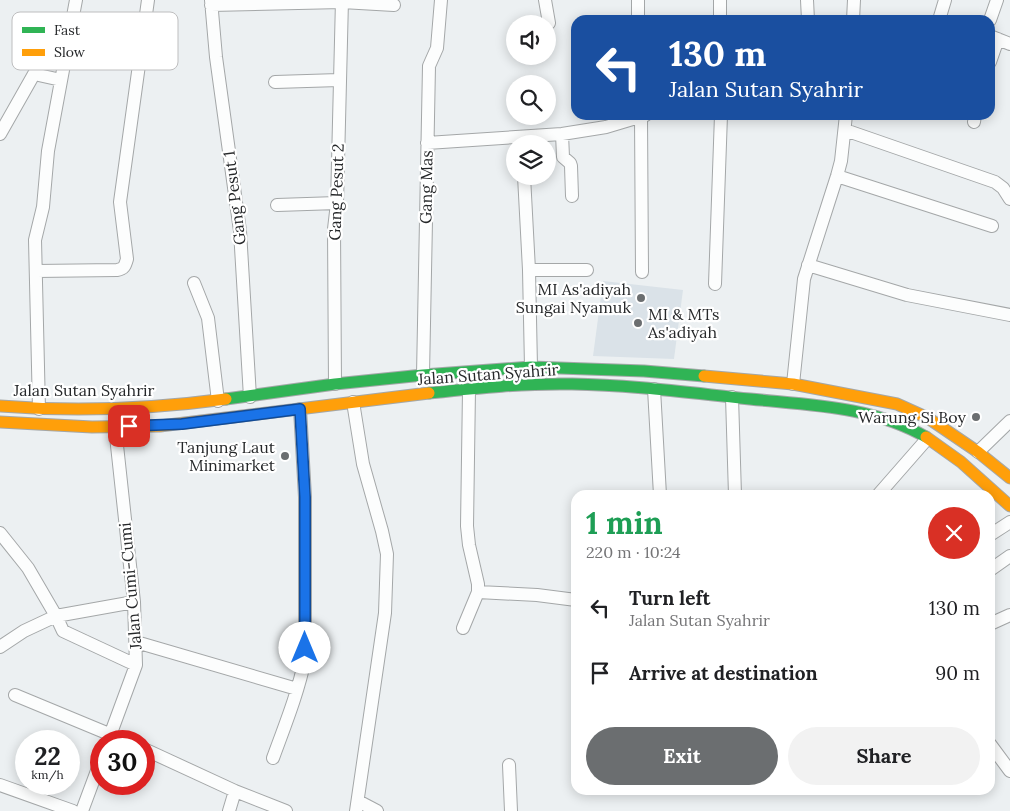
<!DOCTYPE html>
<html lang="en">
<head>
<meta charset="utf-8">
<style>
	body { margin:0; font-family:Lora,serif; background:#f2f2f2; color:#202124; height:100vh; display:flex; flex-direction:column; font-size:19px; white-space:nowrap }
	* { box-sizing:border-box; margin:0 }
	p { font-size:16px; color:#757577 }
	.icon { flex:none; width:28px; height:28px; fill:none; stroke:currentColor; stroke-width:2; stroke-linecap:round; stroke-linejoin:round }
	.map { position:relative; flex:1; overflow:hidden }
	.drawer { position:absolute; left:571px; top:490px; width:424px; height:305px; display:flex; flex-direction:column; background:#fff; border-radius:15px; box-shadow:0 2px 12px #0003 }
	.drawer>* { flex:none }
	.hud { position:absolute; left:571px; top:15px; width:424px; height:105px; border-radius:15px; box-shadow:0 2px 12px #0003; background:#1a4fa0; color:#fff; overflow:hidden }
	.tools { position:absolute; left:506px; top:15px; display:grid; gap:10px }
	.tools a { display:grid; place-items:center; width:50px; height:50px; border-radius:50%; background:#fff; box-shadow:0 2px 12px #0003; font-size:25px }
	.speed { position:absolute; left:15px; top:730px; display:flex; gap:10px; font-size:25px; font-weight:700; text-align:center }
	.speed>* { display:grid; place-content:center; width:65px; height:65px; border-radius:50%; background:#fff; box-shadow:0 2px 12px #0003; line-height:1 }
	.speed small { font-size:12px; font-weight:400 }
	.speed .limit { border:8px solid #d22; background:#fff; color:#111 }
	.pin { position:absolute; display:grid; place-items:center; width:42px; height:42px; color:#fff; margin:-21px; border-radius:10px; box-shadow:0 2px 8px #0006 }
	.me { position:absolute; width:55px; margin:-28px; rotate:0deg; stroke-linejoin:round; filter:drop-shadow(0 0 4px #0008) }
	.turn { display:flex; align-items:center; gap:18px; height:105px; padding:0 15px; font-size:22px }
	.turn .icon { width:65px; height:65px; stroke-width:2.5 }
	.turn b { display:block; font-size:35px; line-height:42px }
	.round { display:grid; place-items:center; flex:none; width:52px; height:52px; border-radius:26px; background:#f2f2f2 }
	.head { display:flex; align-items:center; justify-content:space-between; height:85px; padding:0 15px }
	h1 { font-size:30px; font-weight:700; line-height:38px; color:#1e9e55 }
	.primary-button { display:flex; gap:10px; margin-top:auto; padding:10px 15px }
	.primary-button a { flex:1; height:58px; border-radius:30px; background:#6b6e70; color:#fff; font-size:20px; font-weight:700; line-height:58px; text-align:center }
	.primary-button a+a { background:#f2f2f2; color:#202124 }
	ul { padding:0; list-style:none }
	li { display:flex; align-items:center; gap:15px; height:65px; padding:0 15px }
	li div { flex:1 }
	li b { display:block; font-size:19px }
	li em { font-style:normal }
	.map>svg:first-child { display:block }
</style>
</head>
<body>
<div class="map">
<svg width="1010" height="811" viewBox="0 0 1010 811">
	<rect width="100%" height="100%" fill="#ecf0f2"/>
	<!-- built -->
	<path fill="#dae2e8" d="M603,281L683,290L674,359L593,356Z"/>
	<g fill="none" stroke-linecap="round" stroke-linejoin="round">
		<!-- street casing -->
		<g stroke="#a4a7a8" stroke-width="14">
			<path id="street" d="M211,0L216,57L240,231L250,397
				M545,0L549,23
				M720,0V20
				M807,0L808,20
				M211,5L342,2L394,5
				M638,20V0
				M853,20L854,0
				M939,20L945,0
				M990,20L997,0
				M990,36L1010,44
				M990,62L998,39
				M275,82L339,80
				M641,117L642,272
				M974,122L975,115
				M845,130L995,182L1003,188L1010,199
				M0,134L34,74L61,80
				M562,134L563,157L570,163L571,166L572,196
				M427,143L562,134L606,127L646,115
				M524,176L529,270L531,367
				M837,176L992,226
				M277,205L337,203
				M808,265L907,295L1010,315
				M529,270H587
				M36,271L117,270C124,269 125,266 127,259L120,202L148,0
				M194,283L208,318L218,401
				M715,284L721,115
				M423,375L429,66L437,48L441,0
				M335,384L334,229L337,203L342,0
				M793,384L804,279L837,176L841,161L846,115
				M654,389L660,495
				M732,397L735,495
				M353,402L363,464L382,531L387,554L385,613L356,811
				M39,409L35,240L43,207L48,151L76,0
				M978,452L1010,421
				M878,495L927,439
				M0,533L28,568L56,616L63,631L136,665
				M990,535L1010,522
				M990,570L1010,556
				M478,592L537,595L576,600
				M990,624L1010,615
				M463,628L478,592V584L469,545L467,526L469,390
				M136,642L297,689
				M0,647L24,631L56,616L134,602
				M15,695L126,741
				M108,741L136,665L134,602L115,427
				M990,744L1010,771
				M144,749L235,791L286,811
				M273,758C285,725 298,693 305,659V497L300,409
				M509,765L511,811
				M0,785L73,811
				M358,801L377,811
				M82,811L101,760
				M229,811L235,791"/>
		</g>
		<!-- fast casing -->
		<g stroke="#a4a7a8" stroke-width="13">
			<path id="fast" d="M429,393C477,388 524,383 572,384C632,385 691,393 750,399C809,405 873,406 926,437
				M226,399L335,384L423,375L531,367L644,371L704,376"/>
		</g>
		<!-- slow casing -->
		<g stroke="#a4a7a8" stroke-width="13">
			<path id="slow" d="M704,376L793,384L897,404L928,418L978,452L1010,478
				M0,406C75,412 151,409 226,399
				M0,422L92,427L160,426L429,393
				M926,437L961,462L1010,506"/>
		</g>
		<!-- street -->
		<use href="#street" stroke="#fcfdfd" stroke-width="12"/>
		<!-- fast -->
		<use href="#fast" stroke="#30b455" stroke-width="11"/>
		<!-- slow -->
		<use href="#slow" stroke="#ff9f0a" stroke-width="11"/>
	</g>
	<g fill="none" stroke-linecap="round" stroke-linejoin="round">
		<!-- route casing -->
		<g stroke="#114b97" stroke-width="12">
			<path id="route" d="M129,426L182,424L300,409L305,497V648"/>
		</g>
		<!-- route -->
		<use href="#route" stroke="#1a73e8" stroke-width="9"/>
	</g>
	<!-- markers -->
	<g fill="#6b6e70" stroke="#fff" stroke-width="2">
		<circle cx="641" cy="298" r="5"/>
		<circle cx="638" cy="323" r="5"/>
		<circle cx="976" cy="417" r="5"/>
		<circle cx="285" cy="456" r="5"/>
	</g>
	<g text-anchor="middle" dominant-baseline="central" stroke-width="4.5" stroke-linejoin="round" paint-order="stroke">
		<!-- street labels -->
		<g font-size="16" fill="#26282a" stroke="#fff">
			<text transform="translate(426 187) rotate(-89)">Gang Mas</text>
			<text transform="translate(336 192) rotate(-88)">Gang Pesut 2</text>
			<text transform="translate(234 198) rotate(-97)">Gang Pesut 1</text>
			<text transform="translate(488 374) rotate(-4)">Jalan Sutan Syahrir</text>
			<text x="84" y="390">Jalan Sutan Syahrir</text>
			<text transform="translate(130 586) rotate(-95)">Jalan Cumi-Cumi</text>
		</g>
		<!-- poi labels -->
		<g font-size="16" fill="#26282a" stroke="#fff" text-anchor="end">
			<text x="631" y="289">MI As'adiyah<tspan x="631" dy="18">Sungai Nyamuk</tspan></text>
			<text x="648" y="314" text-anchor="start">MI &amp; MTs<tspan x="648" dy="18">As'adiyah</tspan></text>
			<text x="966" y="417">Warung Si Boy</text>
			<text x="275" y="447">Tanjung Laut<tspan x="275" dy="18">Minimarket</tspan></text>
		</g>
	</g>
	<!-- legend -->
	<rect x="12" y="12" width="166" height="58" rx="8" fill="#fff" stroke="#bebebf" stroke-width="1"/>
	<rect x="22" y="27" width="23" height="6" fill="#30b455"/>
	<rect x="22" y="49" width="23" height="7" fill="#ff9f0a"/>
	<g font-size="14" fill="#26282a">
		<text x="54" y="35">Fast</text>
		<text x="54" y="57">Slow</text>
	</g>
</svg>
<div class="tools">
<a><svg class="icon" aria-label="sound" viewBox="0 0 24 24"><path d="M4 9h4l5-4v14l-5-4H4zM17 9q2 3 0 6"/></svg></a>
<a><svg class="icon" aria-label="search" viewBox="0 0 24 24"><circle cx="10" cy="10" r="6"/><path d="M15 15l6 6"/></svg></a>
<a><svg class="icon" aria-label="layers" viewBox="0 0 24 24"><path d="M12 4l9 5-9 5-9-5zM3 14l9 5 9-5"/></svg></a>
</div>
<div class="speed"><div>22<small>km/h</small></div><div class="limit">30</div></div>
<div class="pin" style="left:129px;top:426px;background:#d93025"><svg class="icon" aria-label="arrive" viewBox="0 0 24 24"><path d="M6 21V4h12l-3 4 3 4H6"/></svg></div>
<svg class="me" style="left:305px;top:648px" viewBox="-20 -20 40 40"><circle r="19" fill="#fff"/><path d="M0-13L10 11 0 6-10 11z" fill="#1a73e8"/></svg>
<div class="hud">
<div class="turn"><svg class="icon" aria-label="left" viewBox="0 0 24 24"><path d="M17 20v-9H6M10 6l-5 5 5 5"/></svg><div><b>130 m</b>Jalan Sutan Syahrir</div></div>
</div>
<section class="drawer">
<div class="head"><div><h1>1 min</h1><p>220 m · 10:24</p></div><a class="round" style="background:#d93025;color:#fff"><svg class="icon" aria-label="close" viewBox="0 0 24 24"><path d="M6 6l12 12M18 6L6 18"/></svg></a></div>
<ul>
<li><svg class="icon" aria-label="left" viewBox="0 0 24 24"><path d="M17 20v-9H6M10 6l-5 5 5 5"/></svg><div><b>Turn left</b><p>Jalan Sutan Syahrir</p></div><em>130 m</em></li>
<li><svg class="icon" aria-label="arrive" viewBox="0 0 24 24"><path d="M6 21V4h12l-3 4 3 4H6"/></svg><div><b>Arrive at destination</b></div><em>90 m</em></li>
</ul>
<div class="primary-button"><a>Exit</a><a>Share</a></div>
</section>
</div>
</body>
</html>
